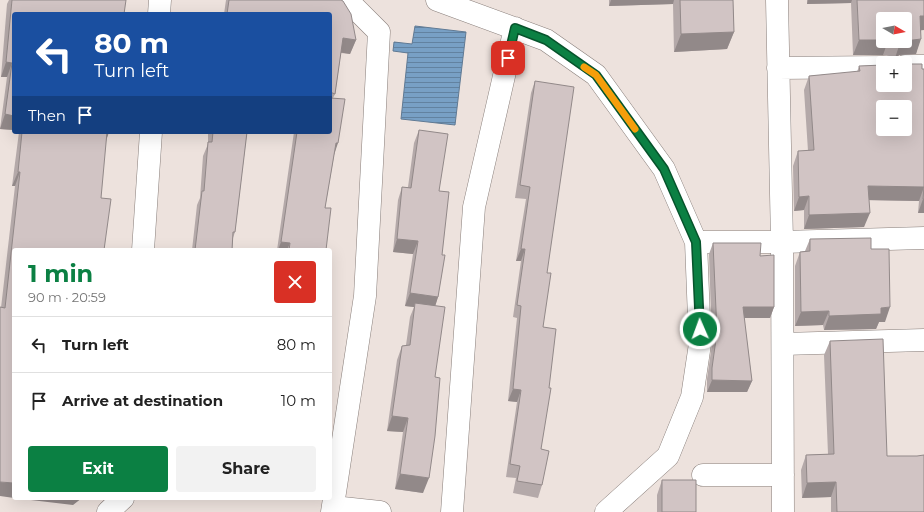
<!DOCTYPE html>
<html lang="en">
<head>
<meta charset="utf-8">
<style>
	body { margin:0; font-family:Montserrat,sans-serif; background:#f2f2f2; color:#222; height:100vh; display:flex; flex-direction:column; font-size:15px; white-space:nowrap }
	* { box-sizing:border-box; margin:0 }
	p { font-size:13px; color:#767676 }
	.icon { flex:none; width:22px; height:22px; fill:none; stroke:currentColor; stroke-width:2; stroke-linecap:round; stroke-linejoin:round }
	.map { position:relative; flex:1; overflow:hidden }
	.details { position:absolute; left:12px; top:248px; width:320px; height:252px; display:flex; flex-direction:column; background:#fff; border-radius:4px; box-shadow:0 4px 16px #0002 }
	.details>* { flex:none }
	.guide { position:absolute; left:12px; top:12px; width:320px; height:122px; border-radius:4px; box-shadow:0 4px 16px #0002; background:#1a4fa0; color:#fff; overflow:hidden }
	.needle { width:26px; rotate:99deg }
	.fabs { position:absolute; left:876px; top:12px; display:grid; gap:8px }
	.fabs a { display:grid; place-items:center; width:36px; height:36px; border-radius:4px; background:#fff; box-shadow:0 4px 16px #0002; font-size:20px }
	.pin { position:absolute; display:grid; place-items:center; width:34px; height:34px; color:#fff; margin:-17px; border-radius:8px; box-shadow:0 2px 6px #0006 }
	.me { position:absolute; width:44px; margin:-22px; rotate:358deg; stroke-linejoin:round; filter:drop-shadow(0 0 3px #0008) }
	.turn { display:flex; align-items:center; gap:14px; height:84px; padding:0 16px; font-size:18px }
	.turn .icon { width:52px; height:52px; stroke-width:2.5 }
	.turn b { display:block; font-size:28px; line-height:34px }
	.then { display:flex; align-items:center; height:38px; padding:0 16px; background:#0003; gap:8px; font-size:15px }
	.round { display:grid; place-items:center; flex:none; width:42px; height:42px; border-radius:4px; background:#f2f2f2 }
	.head { display:flex; align-items:center; justify-content:space-between; height:68px; padding:0 16px }
	h1 { font-size:24px; font-weight:700; line-height:30px; color:#0b8043 }
	.button { display:flex; gap:8px; margin-top:auto; padding:8px 16px }
	.button a { flex:1; height:46px; border-radius:4px; background:#0b8043; color:#fff; font-size:16px; font-weight:700; line-height:46px; text-align:center }
	.button a+a { background:#f2f2f2; color:#222 }
	ul { padding:0; list-style:none }
	li { display:flex; align-items:center; gap:12px; height:56px; padding:0 16px; border-top:1px solid #e0e0e0 }
	li div { flex:1 }
	li b { display:block; font-size:15px }
	li em { font-style:normal }
	.map>svg:first-child { display:block }
</style>
</head>
<body>
<div class="map">
<svg width="924" height="512" viewBox="0 0 924 512">
	<defs>
		<pattern id="water-rules" width="6" height="5" patternUnits="userSpaceOnUse"><rect width="6" height="5" fill="#78a0c5"/><path d="M0 2.5h6" fill="none" stroke="#6282a0"/></pattern>
	</defs>
	<rect width="100%" height="100%" fill="#ede2dd"/>
	<!-- water -->
	<path fill="url(#water-rules)" stroke="#607a94" d="M415,26L466,32L455,125L401,119L408,53L393,51L394,42L412,44Z"/>
	<g fill="none" stroke-linecap="round" stroke-linejoin="round">
		<!-- minor casing -->
		<g stroke="#887e7a" stroke-width="23">
			<path id="minor" d="M437,0L546,40L596,75L664,169L696,242L700,344L692,397L668,456L606,512
				M777,0L782,242L783,512
				M159,14L160,0
				M905,66H924
				M778,68L883,67
				M696,242H782L924,238
				M143,250L151,132
				M783,344L924,340
				M703,475H783
				M333,507L380,512
				M108,512L123,498
				M332,512L365,296L379,32L347,0
				M452,512L474,207L515,28"/>
		</g>
		<!-- minor -->
		<use href="#minor" stroke="#fff" stroke-width="22"/>
	</g>
	<!-- wall -->
	<path fill="#b4a9a9" fill-rule="evenodd" d="M9,0H126L14,14V130L0,129L7,77H1L7,4Z
		M226,0H341L356,40L350,54L341,53L335,94L333,98L334,156L325,208L326,250H277L294,132H330V14H224Z
		M609,0H733L734,32L727,49L674,52L673,4L609,6Z
		M807,0H924L921,30L916,54L899,55L894,61L889,56L883,55H853L851,3L807,4ZM905,19V41H883Z
		M922,64L924,213H918L919,201L869,200L864,227L804,229V210L794,211L793,166L798,151H808L804,90L809,76L857,72L859,66Z
		M535,81L547,273L543,327L541,449L542,485L538,498L513,493L516,478L506,477L517,402L508,401L517,318L513,317L521,261H516L526,199L515,198L531,93Z
		M419,130L439,191L442,255L438,297L435,306V377L423,493L395,489L403,432L387,431L397,360L402,346L406,345L410,317L414,307L405,306L413,254L393,252L398,200L402,187H408L414,143Z
		M19,132H109L106,139L14,498L1,308L15,186H12Z
		M208,132H247L235,232L233,238L232,250H192L197,205L200,198L203,156L208,144Z
		M810,239L871,249L885,322H879L876,329L824,330L823,325L795,326V266L800,252L805,251Z
		M713,243L774,307L770,318H744L752,381L747,392H707V379L712,344L709,254Z
		M830,341L887,456L924,512H831V497L802,498L801,470L806,455L828,454L824,355Z
		M662,480L696,512H657V495Z"/>
	<!-- shaded-wall -->
	<path fill="#928989" d="M611,0H674L673,4L609,6Z
		M808,0H852L851,3L807,4Z
		M920,16H924V30L915,31Z
		M734,32L727,49L674,52L681,34Z
		M343,38L356,40L350,54L338,52Z
		M921,39L916,54L899,55L894,61L899,46L904,41Z
		M859,40H883V41H888L883,55H853Z
		M6,62L12,63L7,77H1Z
		M5,114L14,116V130L0,129Z
		M105,132H109L106,141Z
		M336,143H338L333,158Z
		M18,172H20L15,186H12Z
		M868,186L924,187L919,201L863,200Z
		M809,196L804,210L794,211L799,197Z
		M923,199H924V213H918Z
		M870,213L864,227L804,229L809,215Z
		M397,239L418,241L413,254L393,252Z
		M281,242L290,243L287,250H278Z
		M521,249H525L521,261H516Z
		M410,293L438,297L434,310L415,303L414,307L405,306Z
		M743,307H774L770,318H739Z
		M890,307L885,322H879L876,329L824,330L829,316L881,308Z
		M829,311L823,325L795,326L801,312Z
		M712,380L752,381L747,392H707Z
		M513,389L521,390L517,402L508,401Z
		M392,416L408,418L403,432L387,431Z
		M400,474L429,478L423,493L395,489Z
		M0,482L14,483V498L0,496Z
		M836,482L831,497L802,498L807,483Z
		M14,498H82L73,505Z"/>
	<!-- building -->
	<path fill="#d1c4c4" stroke="#928989" fill-rule="evenodd" d="M12,0H126L124,14H14V116L5,114L12,63L6,62Z
		M229,0H341L343,1L351,14L356,40L343,38L335,94L330,92V14H227Z
		M680,0H733L734,32L681,34Z
		M857,0H924V16H920L921,39L905,41V19H883V40H859Z
		M891,41H904L899,46L895,42Z
		M899,58L904,63H895Z
		M905,63L910,64H922V69H924V199H923L924,187L868,186L870,213L809,215V196L799,197L798,151L814,150L809,76L860,71L859,66L883,65V85H905ZM883,107H905V129H883Z
		M535,81L574,87L547,273H551L543,327L556,329L549,388H551L541,449L549,451L542,485L517,481L520,466L510,464L521,390L513,389L521,306L517,305L525,249H521L530,187L520,185Z
		M330,98L345,99L338,143H336L325,208H331L326,250H289L290,243L281,242L297,132H330Z
		M419,130L448,134L439,191L449,192L442,255H445L438,297L410,293L418,241L397,239L402,187L411,188Z
		M22,132H107L101,198L111,199L104,250H14V483L0,482V307L5,308L20,172H18Z
		M213,132H247L235,232H233L232,250H183V249L195,250L202,191H204L208,142H212Z
		M871,238V249H889L890,307L881,308V314L829,316V311L801,312L800,252L810,251V239Z
		M713,243H761L760,256L774,255V307H743L752,381L712,380V368L717,332Z
		M415,303L445,307L435,377L440,378L435,436L429,478L400,474L408,418L392,416L402,346L410,345Z
		M883,339L887,456H917L924,455V512H837L836,482L807,483L806,455L834,454L830,341Z
		M662,480H696V512H662Z"/>
	<g fill="none" stroke-linecap="round" stroke-linejoin="round">
		<!-- route casing -->
		<g stroke="#07532c" stroke-width="10">
			<path id="route" d="M508,58L515,28L546,40L596,75L664,169L696,242L700,329"/>
		</g>
		<!-- route -->
		<use href="#route" stroke="#0b8043" stroke-width="7"/>
		<!-- slow -->
		<path stroke="#f59e0b" stroke-width="7" d="M584,67L596,75L635,129"/>
	</g>
</svg>
<div class="fabs">
<a><svg class="needle" viewBox="-14 -14 28 28"><path d="M0-13l5 13h-10z" fill="#e53935"/><path d="M0 13l5-13h-10z" fill="#767676"/></svg></a>
<a>+</a>
<a>−</a>
</div>
<div class="pin" style="left:508px;top:58px;background:#d93025"><svg class="icon" aria-label="arrive" viewBox="0 0 24 24"><path d="M6 21V4h12l-3 4 3 4H6"/></svg></div>
<svg class="me" style="left:700px;top:329px" viewBox="-20 -20 40 40"><circle r="17" fill="#0b8043" stroke="#fff" stroke-width="3"/><path d="M0-11L8 9 0 5-8 9z" fill="#fff"/></svg>
<div class="guide">
<div class="turn"><svg class="icon" aria-label="left" viewBox="0 0 24 24"><path d="M17 20v-9H6M10 6l-5 5 5 5"/></svg><div><b>80 m</b>Turn left</div></div>
<div class="then">Then<svg class="icon" aria-label="arrive" viewBox="0 0 24 24"><path d="M6 21V4h12l-3 4 3 4H6"/></svg></div>
</div>
<section class="details">
<div class="head"><div><h1>1 min</h1><p>90 m · 20:59</p></div><a class="round" style="background:#d93025;color:#fff"><svg class="icon" aria-label="close" viewBox="0 0 24 24"><path d="M6 6l12 12M18 6L6 18"/></svg></a></div>
<ul>
<li><svg class="icon" aria-label="left" viewBox="0 0 24 24"><path d="M17 20v-9H6M10 6l-5 5 5 5"/></svg><div><b>Turn left</b></div><em>80 m</em></li>
<li><svg class="icon" aria-label="arrive" viewBox="0 0 24 24"><path d="M6 21V4h12l-3 4 3 4H6"/></svg><div><b>Arrive at destination</b></div><em>10 m</em></li>
</ul>
<div class="button"><a>Exit</a><a>Share</a></div>
</section>
</div>
</body>
</html>
